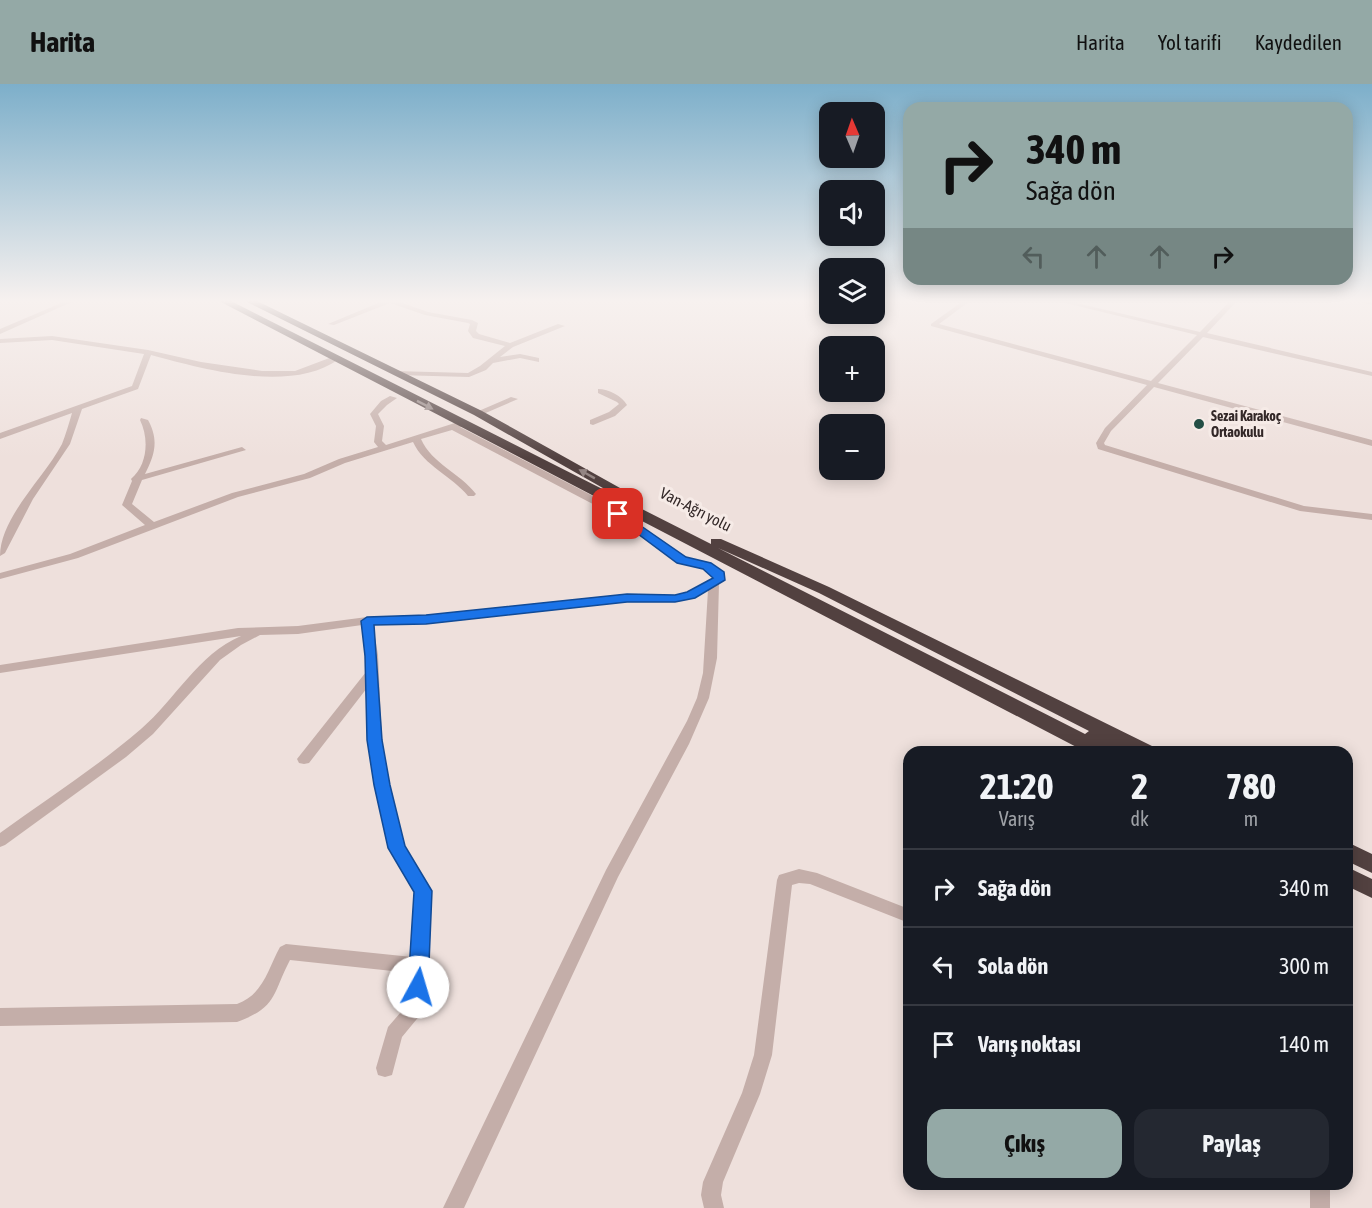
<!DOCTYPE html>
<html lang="tr">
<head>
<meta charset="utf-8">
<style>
	body { margin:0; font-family:"Asap Condensed",sans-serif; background:#242831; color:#f1f3f6; height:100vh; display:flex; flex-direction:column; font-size:22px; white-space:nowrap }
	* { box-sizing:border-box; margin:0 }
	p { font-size:20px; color:#9ea1a6 }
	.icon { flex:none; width:33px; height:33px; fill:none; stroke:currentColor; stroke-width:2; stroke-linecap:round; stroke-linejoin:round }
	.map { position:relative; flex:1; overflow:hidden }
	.panel { position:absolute; left:903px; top:662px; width:450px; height:444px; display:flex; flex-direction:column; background:#171b24; border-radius:18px; box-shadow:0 3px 15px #0003 }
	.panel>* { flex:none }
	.banner { position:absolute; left:903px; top:18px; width:450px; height:183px; border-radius:18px; box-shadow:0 3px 15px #0003; background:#94a9a6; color:#111; overflow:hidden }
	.needle { width:39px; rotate:358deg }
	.tools { position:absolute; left:819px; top:18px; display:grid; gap:12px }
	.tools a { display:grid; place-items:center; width:66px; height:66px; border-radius:12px; background:#171b24; box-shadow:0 3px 15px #0003; font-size:30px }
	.pin { position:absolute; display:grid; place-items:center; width:51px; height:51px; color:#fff; margin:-26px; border-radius:12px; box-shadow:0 3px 9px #0006 }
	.me { position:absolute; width:66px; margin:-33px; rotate:6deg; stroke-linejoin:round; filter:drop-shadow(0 0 4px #0008) }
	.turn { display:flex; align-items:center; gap:21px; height:126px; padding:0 24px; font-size:27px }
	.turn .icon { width:78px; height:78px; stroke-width:2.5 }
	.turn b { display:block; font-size:42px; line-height:51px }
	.lanes { display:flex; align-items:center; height:57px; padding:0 24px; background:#0003; justify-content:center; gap:30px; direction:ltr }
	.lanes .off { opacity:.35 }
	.eta { display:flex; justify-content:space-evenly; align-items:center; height:102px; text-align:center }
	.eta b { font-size:36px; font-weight:700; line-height:42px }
	.button { display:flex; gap:12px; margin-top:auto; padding:12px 24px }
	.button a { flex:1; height:69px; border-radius:18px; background:#94a9a6; color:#111; font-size:24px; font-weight:700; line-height:69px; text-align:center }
	.button a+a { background:#242831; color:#f1f3f6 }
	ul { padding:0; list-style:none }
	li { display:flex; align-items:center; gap:18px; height:78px; padding:0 24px; border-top:2px solid #363941 }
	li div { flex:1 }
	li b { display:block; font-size:22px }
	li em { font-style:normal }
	header { display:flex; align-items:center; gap:36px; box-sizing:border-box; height:84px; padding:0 30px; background:#94a9a6; color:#111 }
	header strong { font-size:28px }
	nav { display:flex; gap:33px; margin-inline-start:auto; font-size:21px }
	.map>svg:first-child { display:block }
</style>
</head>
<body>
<header>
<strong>Harita</strong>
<nav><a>Harita</a><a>Yol tarifi</a><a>Kaydedilen</a></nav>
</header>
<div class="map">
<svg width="1372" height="1124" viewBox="0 0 1372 1124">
	<rect width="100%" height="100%" fill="#eee0dc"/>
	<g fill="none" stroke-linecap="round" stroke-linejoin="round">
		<!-- minor -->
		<path fill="#c4aea9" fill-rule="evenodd" d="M66,217H74L0,250V245Z
			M269,217L257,221L254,219L257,217Z
			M383,217H397L428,228L472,236L478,239L476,247L479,250L510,259L558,240L565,242L513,263L500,273L520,270L539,274V278L520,274L493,279L486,286L469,293L397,291H394V287L468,289L480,282L505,262L473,254L468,247L470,240L468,239L425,231L390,219L334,241L328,240Z
			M963,217H970L939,240L1151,297L1197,251L1057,217H1068L1200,248L1230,217H1237L1207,249L1372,288V292L1203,253L1158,299L1372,356V362L1154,303L1111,347L1104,359L1105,361L1304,422L1372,430V436L1300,427L1098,365L1096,359L1105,344L1147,301L931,242V240Z
			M1360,217H1372V221L1361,218Z
			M52,252L148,266L201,278L262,287H295L332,273L339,275C291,310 203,285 151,271L138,305L82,325L70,360L33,415L5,469L0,472C0,433 45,393 62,360C66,350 69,339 72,329L0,355V349L132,302L144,270L52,256L0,259V255Z
			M598,305C609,305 622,312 627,321L615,332L593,341L590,340V336L609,328L619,320L617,318L598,309Z
			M390,312L397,314L387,321L378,330L384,342L382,357L386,361L458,338H464V342L460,343L616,424L685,474L711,480L724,491V496L719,500L717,574L709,614L689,660L618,793L464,1124H443L606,786L687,637L697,614L703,589L708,506C676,524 657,515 624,518C540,526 457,539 373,541L378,571L382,656L389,701L404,763L431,807L428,882L424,924L421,930L402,953L392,991L385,993L378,991L376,984L388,943L407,921L411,889L290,876C272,910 278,923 237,938L0,942V924L237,920C263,911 268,885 280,863L286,860L412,873L415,808L389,764L375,701L368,656L367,604L309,679L304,680L299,679L297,675L366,588L362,541L298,550L260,551L241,561L220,576L153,650L126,673L5,761L0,763V749C47,715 97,683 141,645C175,616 198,570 241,552L0,589V581L238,544L298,542L367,533L426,532L627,511L675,512L687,509L714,495V492L703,484L677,478L608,428L452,346L421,355C432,380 460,389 476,410L474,412H468C452,392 424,382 413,358L345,379L310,394L238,413L78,474L0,495V489L70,470L145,441L122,421L132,397L131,395C148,381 149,354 140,336L141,334L148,336C159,356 155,370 145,390L242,363L246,366L142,396L132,420L154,438L232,409L304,390L339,375L378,363L374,358L376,342L370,330L381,317Z
			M511,313L518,315L481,331L474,329Z
			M799,785L817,789L909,825V839L810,800L799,799L792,801L772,971L760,1010L723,1098L721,1111L724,1124H704L701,1111L703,1098L742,1009L754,971L777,796L779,791Z
			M1310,1100H1330V1124H1310Z"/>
		<!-- highway -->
		<path fill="#524140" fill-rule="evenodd" d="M219,217H231L711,460V455H721L829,503L1154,663L1156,668H1086ZM718,464L819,509L1089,647L1085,650Z
			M245,217H257L482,327L629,409L622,413L617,412L474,331Z
			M1347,758L1372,770V789L1347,777Z
			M1347,783L1372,795V814L1347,802Z"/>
	</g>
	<!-- one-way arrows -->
	<defs><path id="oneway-solid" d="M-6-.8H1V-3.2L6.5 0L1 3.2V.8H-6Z" transform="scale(1.5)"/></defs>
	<g fill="#948583">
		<use href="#oneway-solid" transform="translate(425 321) rotate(27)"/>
		<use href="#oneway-solid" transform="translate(587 390) rotate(-151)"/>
	</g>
	<!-- sky -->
	<linearGradient id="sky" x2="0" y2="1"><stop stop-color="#7dafca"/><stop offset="0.58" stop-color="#f7f1ef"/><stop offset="1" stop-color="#f7f1ef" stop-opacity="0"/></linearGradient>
	<rect width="1372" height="374" fill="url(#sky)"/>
	<!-- route -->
	<path fill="#1a73e8" stroke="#114b97" stroke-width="1.5" d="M618,426L686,473L711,479L724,488L725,496L695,514L675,518H627L426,540L374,541L382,656L390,701L405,762L432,807L428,903L425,909L418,912L411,909L408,903L414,808L388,764L374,701L367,656L365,572L361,537L367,533L426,531L627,510L675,511L687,508L713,494L703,485L677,479L614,432V427Z"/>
	<!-- markers -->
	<circle fill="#234e45" stroke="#f6ebe7" stroke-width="2" cx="1199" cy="340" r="6"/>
	<g text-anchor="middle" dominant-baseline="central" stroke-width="6" stroke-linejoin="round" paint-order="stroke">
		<!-- far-poi labels -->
		<g font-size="14" font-weight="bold" fill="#332828" stroke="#f6ebe7" text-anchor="start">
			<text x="1211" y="332">Sezai Karakoç<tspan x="1211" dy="16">Ortaokulu</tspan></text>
		</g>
		<!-- street labels -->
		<g font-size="16" fill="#332828" stroke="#f6ebe7">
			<text transform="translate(696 425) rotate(27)">Van-Ağrı yolu</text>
		</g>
	</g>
</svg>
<div class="tools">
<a><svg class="needle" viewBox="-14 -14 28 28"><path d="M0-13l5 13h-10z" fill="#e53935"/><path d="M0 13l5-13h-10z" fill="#9ea1a6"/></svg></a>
<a><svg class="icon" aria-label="sound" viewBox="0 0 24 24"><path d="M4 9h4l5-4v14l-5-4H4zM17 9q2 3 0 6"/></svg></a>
<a><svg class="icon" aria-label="layers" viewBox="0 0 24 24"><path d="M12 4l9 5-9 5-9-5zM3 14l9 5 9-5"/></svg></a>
<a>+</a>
<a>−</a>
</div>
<div class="pin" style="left:618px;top:430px;background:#d93025"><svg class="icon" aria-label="arrive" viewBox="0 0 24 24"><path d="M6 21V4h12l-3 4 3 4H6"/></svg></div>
<svg class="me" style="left:418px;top:903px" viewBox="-20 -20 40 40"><circle r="19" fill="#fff"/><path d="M0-13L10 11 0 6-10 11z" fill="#1a73e8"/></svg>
<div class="banner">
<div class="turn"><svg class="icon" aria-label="right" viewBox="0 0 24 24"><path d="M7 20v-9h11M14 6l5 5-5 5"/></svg><div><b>340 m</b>Sağa dön</div></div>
<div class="lanes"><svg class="icon off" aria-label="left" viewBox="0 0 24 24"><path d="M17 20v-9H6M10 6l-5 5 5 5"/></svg><svg class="icon off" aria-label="ahead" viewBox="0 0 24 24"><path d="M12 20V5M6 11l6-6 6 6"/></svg><svg class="icon off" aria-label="ahead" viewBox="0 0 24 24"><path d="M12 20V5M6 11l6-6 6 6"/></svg><svg class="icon" aria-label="right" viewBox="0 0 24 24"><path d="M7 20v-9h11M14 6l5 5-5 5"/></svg></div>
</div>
<section class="panel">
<div class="eta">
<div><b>21:20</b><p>Varış</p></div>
<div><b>2</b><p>dk</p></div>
<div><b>780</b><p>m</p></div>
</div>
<ul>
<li><svg class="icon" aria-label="right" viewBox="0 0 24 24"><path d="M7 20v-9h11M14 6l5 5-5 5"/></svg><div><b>Sağa dön</b></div><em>340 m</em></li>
<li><svg class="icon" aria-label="left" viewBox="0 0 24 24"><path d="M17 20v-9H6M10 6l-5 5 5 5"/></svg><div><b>Sola dön</b></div><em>300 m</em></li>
<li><svg class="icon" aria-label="arrive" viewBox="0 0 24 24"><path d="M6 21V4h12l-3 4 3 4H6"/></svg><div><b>Varış noktası</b></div><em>140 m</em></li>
</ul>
<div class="button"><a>Çıkış</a><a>Paylaş</a></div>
</section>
</div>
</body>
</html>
